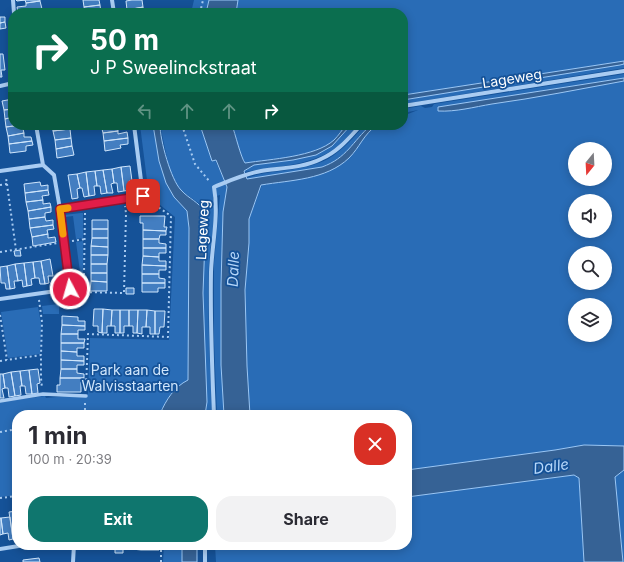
<!DOCTYPE html>
<html lang="en">
<head>
<meta charset="utf-8">
<style>
	body { margin:0; font-family:Inter,sans-serif; background:#f2f2f3; color:#2b2b33; height:100vh; display:flex; flex-direction:column; font-size:15px; white-space:nowrap }
	* { box-sizing:border-box; margin:0 }
	p { font-size:13px; color:#7c7c81 }
	.icon { flex:none; width:22px; height:22px; fill:none; stroke:currentColor; stroke-width:2; stroke-linecap:round; stroke-linejoin:round }
	.map { position:relative; flex:1; overflow:hidden }
	.side { position:absolute; left:12px; top:410px; width:400px; height:140px; display:flex; flex-direction:column; background:#fff; border-radius:16px; box-shadow:0 2px 10px #0003 }
	.side>* { flex:none }
	.guide { position:absolute; left:8px; top:8px; width:400px; height:122px; border-radius:16px; box-shadow:0 2px 10px #0003; background:#0b6e4f; color:#fff; overflow:hidden }
	.needle { width:26px; rotate:198deg }
	.fabs { position:absolute; left:568px; top:142px; display:grid; gap:8px }
	.fabs a { display:grid; place-items:center; width:44px; height:44px; border-radius:50%; background:#fff; box-shadow:0 2px 10px #0003; font-size:20px }
	.pin { position:absolute; display:grid; place-items:center; width:34px; height:34px; color:#fff; margin:-17px; border-radius:8px; box-shadow:0 2px 6px #0006 }
	.me { position:absolute; width:44px; margin:-22px; rotate:354deg; stroke-linejoin:round; filter:drop-shadow(0 0 3px #0008) }
	.turn { display:flex; align-items:center; gap:14px; height:84px; padding:0 16px; font-size:18px }
	.turn .icon { width:52px; height:52px; stroke-width:2.5 }
	.turn b { display:block; font-size:28px; line-height:34px }
	.lanes { display:flex; align-items:center; height:38px; padding:0 16px; background:#0003; justify-content:center; gap:20px; direction:ltr }
	.lanes .off { opacity:.35 }
	.round { display:grid; place-items:center; flex:none; width:42px; height:42px; border-radius:16px; background:#f2f2f3 }
	.head { display:flex; align-items:center; justify-content:space-between; height:68px; padding:0 16px }
	h1 { font-size:24px; font-weight:700; line-height:30px }
	.button { display:flex; gap:8px; margin-top:auto; padding:8px 16px }
	.button a { flex:1; height:46px; border-radius:16px; background:#0f766e; color:#fff; font-size:16px; font-weight:700; line-height:46px; text-align:center }
	.button a+a { background:#f2f2f3; color:#2b2b33 }
	.map>svg:first-child { display:block }
</style>
</head>
<body>
<div class="map">
<svg width="624" height="562" viewBox="0 0 624 562">
	<rect width="100%" height="100%" fill="#155298"/>
	<!-- green -->
	<path fill="#296cb6" fill-rule="evenodd" d="M194,0H209L206,13H191Z
		M238,0H624V61L403,95V13H236Z
		M624,64V68L403,104V100Z
		M624,74V78L545,90L476,107L624,81V446L584,445L555,450L407,470V415H250L247,366L245,290L249,219L262,185L311,177L354,153L363,138L371,130L377,125H403V116L418,110L403,113V109L421,106L425,108L432,107L434,104ZM575,149H605V179H575ZM575,201H605V231H575ZM575,253H605V283H575ZM575,305H605V335H575Z
		M140,125H153L159,161L174,197L187,211L189,228L188,381L172,393L166,401L165,415H17V495L0,497V402L45,396L46,398L88,394L90,338L169,340L175,217L149,196Z
		M160,125H200L212,160H215L227,187L223,212L221,285V365L224,415H217L214,341V263L220,195L213,197C217,218 210,243 209,264C207,313 210,362 212,410L209,415H205L206,384L200,204L180,190L170,172Z
		M232,125H346C342,130 339,135 334,140C315,157 270,159 245,163C241,158 235,133 232,125Z
		M351,125H358C350,134 342,144 331,151C307,166 271,167 244,172L253,165L293,160L332,146Z
		M365,125H371C352,142 347,158 322,167L247,179L246,178C272,169 304,172 328,159C343,150 354,137 365,125Z
		M81,213H83V238L76,239L73,216L65,217L64,215Z
		M83,241V272H80L76,242Z
		M59,304V314H43L42,306Z
		M38,307L41,324L40,354L8,358L1,312Z
		M623,470H624V562H623L615,477Z
		M574,475L579,477L584,562H216L215,545H407V497Z
		M164,545H183V562H163Z"/>
	<!-- water -->
	<path fill="#366295" stroke="#9bc7f5" d="M209,0H238L236,13H206Z
		M624,61V64L620,65L403,100V95L410,94Z
		M624,78V81C580,89 536,98 492,104C474,107 456,112 438,111V107Z
		M153,125H160C160,140 171,180 181,190C189,199 198,201 206,213L203,293L207,402L205,415H42L160,414C166,400 174,387 188,380L189,228L187,211L174,197L166,183L159,161Z
		M200,125H232C235,133 241,158 245,163C271,159 315,157 334,140C339,135 342,130 346,125H351L332,146L316,155L293,160L254,165L244,171L247,179L322,167C347,158 352,142 371,125H377C363,135 360,147 349,158C326,180 291,180 261,185L249,219V243L245,290L247,366L250,415H224L221,365V285L223,212L227,187L216,160L212,161Z
		M584,445L624,446V470L615,477L623,562H584L579,478L574,475L407,497V470L555,450Z
		M182,545H197V562H182Z"/>
	<!-- building -->
	<path fill="#437ec1" stroke="#d0e6fc" d="M16,0H40V1L26,3L25,0L17,1Z
		M83,0H99L100,5L84,7Z
		M132,0H142L143,7L127,10L126,1Z
		M40,1L42,9L18,13L17,7L26,6V3Z
		M100,5L101,13H85L84,7Z
		M143,7L144,13H128L127,10Z
		M42,9V13H18Z
		M0,17H5V22L0,23Z
		M5,22L6,28L0,29V23Z
		M0,54H3L5,70H1L2,77H0Z
		M13,99V109L4,110L2,101Z
		M13,109V117L5,119L4,110Z
		M13,117V125H21L6,127L5,119Z
		M21,125H29L30,128L23,129L24,133L8,136L6,127Z
		M52,125H69L70,129L53,131Z
		M101,125H126V126L118,127V131L103,133Z
		M70,129L71,138L55,140L53,131Z
		M118,131V134L127,132L128,138L104,141L103,133Z
		M24,133V137H31L32,141L9,144L8,136Z
		M71,138L72,146L56,149L55,140Z
		M128,138V144L120,145L121,148L105,151L104,141Z
		M32,141L33,145L26,146V151L10,153L9,144Z
		M72,146L74,155L57,158L56,149Z
		M130,166L132,181H129L130,190L124,191L121,167Z
		M121,167L124,191L118,192L117,183H114L112,169Z
		M112,169L114,183L111,184L113,193H107L103,170Z
		M103,170L107,193L101,194L100,186H97L95,171Z
		M95,171L97,186H94L95,195L89,196L86,172Z
		M86,172L89,196L84,197L82,188H80L77,174Z
		M77,174L80,188L77,189L78,198L72,199L68,175Z
		M40,182L41,186L48,185V190L25,193L24,184Z
		M48,190L49,195L42,196L43,200L26,202L25,193Z
		M43,200V204L50,203L51,207L28,211L26,202Z
		M51,207V212L45,213V217L29,219L28,211Z
		M140,216H165L164,227H167L166,231L143,230V223H140Z
		M45,217L46,221L53,220V225L30,228L29,219Z
		M92,220H108V229H92Z
		M53,225L54,229L47,230L48,234L32,237L30,228Z
		M92,229H108V238H92Z
		M143,230L166,231V235H160L159,239H143Z
		M48,234V238L55,237L56,242L33,246L32,237Z
		M92,238H108V247L91,246Z
		M143,239H159V243L166,244V248H143Z
		M91,246L108,247V255H91Z
		M143,248H166V253H159V257L143,256Z
		M20,250L21,256H15L14,251Z
		M91,255H108L107,264H91Z
		M143,256L159,257V261H166V266L142,265Z
		M50,259L53,276H48L49,283L45,284L41,261Z
		M41,261L45,284H40L39,278H35L33,262Z
		M33,262L35,278L31,279L32,285L27,286L24,263Z
		M24,263L27,286L23,287L22,280L18,281L15,264Z
		M15,264L18,281H14L15,288L10,289L7,266Z
		M91,264H107V273H91Z
		M142,265L166,266V270H159V274H142Z
		M7,266L10,289H6L5,283H1L0,267Z
		M91,273H107V282L91,281Z
		M142,274H159V278L165,279V283H142Z
		M91,281L107,282V291H90Z
		M142,283H165V288H158V292H142Z
		M126,288H134V294H126Z
		M94,309H103L102,333L98,332V326H93Z
		M103,309L112,310L111,326H107V333H102Z
		M112,310H120V333H115V326H111Z
		M120,310H129V326H124V333H120Z
		M129,310H138L137,333H133V326H129Z
		M138,310H147L146,327H142V334L137,333Z
		M147,310L155,311V334H150V327H146Z
		M155,311H165L164,327H160L159,334H155Z
		M62,316L78,317V321H85V326L62,325Z
		M62,325L85,326V330H78V334H61Z
		M61,334H78V339H85L84,343H61Z
		M61,343H84V348H77V352L61,351Z
		M61,351L77,352V356H84V361L61,360Z
		M61,360L84,361V365H77V369H61Z
		M38,369L40,383L37,384L38,393L32,394L29,370Z
		M61,369H77V373L84,374V378H60Z
		M29,370L32,394H26L25,386H22L20,371Z
		M20,371L22,386H20L21,395L15,396L11,372Z
		M11,372L15,396L9,397L8,388H5L3,374Z
		M0,374H3L5,388L2,389L4,398H0Z
		M60,378H84L83,382H81V392H57V385H60Z
		M17,511V539H13L9,512Z
		M10,517L13,539L9,540L8,533L3,534L1,518Z
		M0,518H1L3,534L0,535Z
		M88,545H97V548H88Z
		M97,545H106V549L97,548Z
		M106,545H115L114,549H106Z
		M115,545H123V553H115Z
		M123,545H132V549H123Z
		M132,545H141V550L132,549Z
		M141,545H150L149,550H141Z
		M150,545H159V550H149Z
		M39,558L40,562H23V560Z"/>
	<g fill="none" stroke-linecap="round" stroke-linejoin="round">
		<!-- path -->
		<path stroke="#a9ccf2" stroke-width="2" stroke-dasharray="2 3" stroke-linecap="butt" d="M200,13L203,0
			M182,125L195,164L210,182
			M7,184L16,250
			M0,185L7,184L6,178
			M72,241L85,239
			M0,252L58,243
			M76,275H84L85,292L124,293L126,213L125,206
			M84,275L85,212
			M39,300L42,322L41,355
			M0,315L7,360
			M0,361L41,355V378L42,388
			M86,390L88,334L168,337L171,216L148,200
			M85,415V402
			M0,432L17,429
			M0,498L17,496
			M161,562V545"/>
		<!-- pedestrian -->
		<path stroke="#a9ccf2" stroke-width="3.5" d="M0,401L43,394L86,396"/>
		<!-- minor -->
		<path stroke="#a9ccf2" stroke-width="4" d="M13,0L14,13
			M112,0L114,13
			M0,86L13,83
			M403,106L624,71
			M0,171L43,165
			M60,209L143,196L134,125
			M0,299L70,289L60,209L54,175L43,165L36,125
			M214,415C212,367 210,320 211,272C212,244 219,216 214,187C229,181 244,174 261,171C280,168 303,168 321,159C338,152 349,138 361,125
			M67,545H74L73,562
			M205,545V562
			M0,549L25,545"/>
	</g>
	<g fill="none" stroke-linecap="round" stroke-linejoin="round">
		<!-- route casing -->
		<g stroke="#92132f" stroke-width="10">
			<path id="route" d="M70,289L60,209L143,196"/>
		</g>
		<!-- route -->
		<use href="#route" stroke="#e11d48" stroke-width="7"/>
		<!-- slow -->
		<path stroke="#f59e0b" stroke-width="7" d="M63,234L60,209L68,208"/>
	</g>
	<g text-anchor="middle" dominant-baseline="central" stroke-width="3.5" stroke-linejoin="round" paint-order="stroke">
		<!-- street labels -->
		<g font-size="14" fill="#fff" stroke="#155298">
			<text transform="translate(512 78) rotate(-9)">Lageweg</text>
			<text transform="translate(202 230) rotate(-87)">Lageweg</text>
		</g>
		<!-- park labels -->
		<g font-size="14" fill="#d0e6fc" stroke="#155298">
			<text x="130" y="369">Park aan de<tspan x="130" dy="16">Walvisstaarten</tspan></text>
		</g>
		<!-- water labels -->
		<g font-size="15" font-style="italic" fill="#b5d6f9" stroke="#155298">
			<text transform="translate(233 269) rotate(-88)">Dalle</text>
			<text transform="translate(551 466) rotate(-8)">Dalle</text>
		</g>
	</g>
</svg>
<div class="fabs">
<a><svg class="needle" viewBox="-14 -14 28 28"><path d="M0-13l5 13h-10z" fill="#e53935"/><path d="M0 13l5-13h-10z" fill="#7c7c81"/></svg></a>
<a><svg class="icon" aria-label="sound" viewBox="0 0 24 24"><path d="M4 9h4l5-4v14l-5-4H4zM17 9q2 3 0 6"/></svg></a>
<a><svg class="icon" aria-label="search" viewBox="0 0 24 24"><circle cx="10" cy="10" r="6"/><path d="M15 15l6 6"/></svg></a>
<a><svg class="icon" aria-label="layers" viewBox="0 0 24 24"><path d="M12 4l9 5-9 5-9-5zM3 14l9 5 9-5"/></svg></a>
</div>
<div class="pin" style="left:143px;top:196px;background:#d93025"><svg class="icon" aria-label="arrive" viewBox="0 0 24 24"><path d="M6 21V4h12l-3 4 3 4H6"/></svg></div>
<svg class="me" style="left:70px;top:289px" viewBox="-20 -20 40 40"><circle r="17" fill="#e11d48" stroke="#fff" stroke-width="3"/><path d="M0-11L8 9 0 5-8 9z" fill="#fff"/></svg>
<div class="guide">
<div class="turn"><svg class="icon" aria-label="right" viewBox="0 0 24 24"><path d="M7 20v-9h11M14 6l5 5-5 5"/></svg><div><b>50 m</b>J P Sweelinckstraat</div></div>
<div class="lanes"><svg class="icon off" aria-label="left" viewBox="0 0 24 24"><path d="M17 20v-9H6M10 6l-5 5 5 5"/></svg><svg class="icon off" aria-label="ahead" viewBox="0 0 24 24"><path d="M12 20V5M6 11l6-6 6 6"/></svg><svg class="icon off" aria-label="ahead" viewBox="0 0 24 24"><path d="M12 20V5M6 11l6-6 6 6"/></svg><svg class="icon" aria-label="right" viewBox="0 0 24 24"><path d="M7 20v-9h11M14 6l5 5-5 5"/></svg></div>
</div>
<section class="side">
<div class="head"><div><h1>1 min</h1><p>100 m · 20:39</p></div><a class="round" style="background:#d93025;color:#fff"><svg class="icon" aria-label="close" viewBox="0 0 24 24"><path d="M6 6l12 12M18 6L6 18"/></svg></a></div>
<div class="button"><a>Exit</a><a>Share</a></div>
</section>
</div>
</body>
</html>
